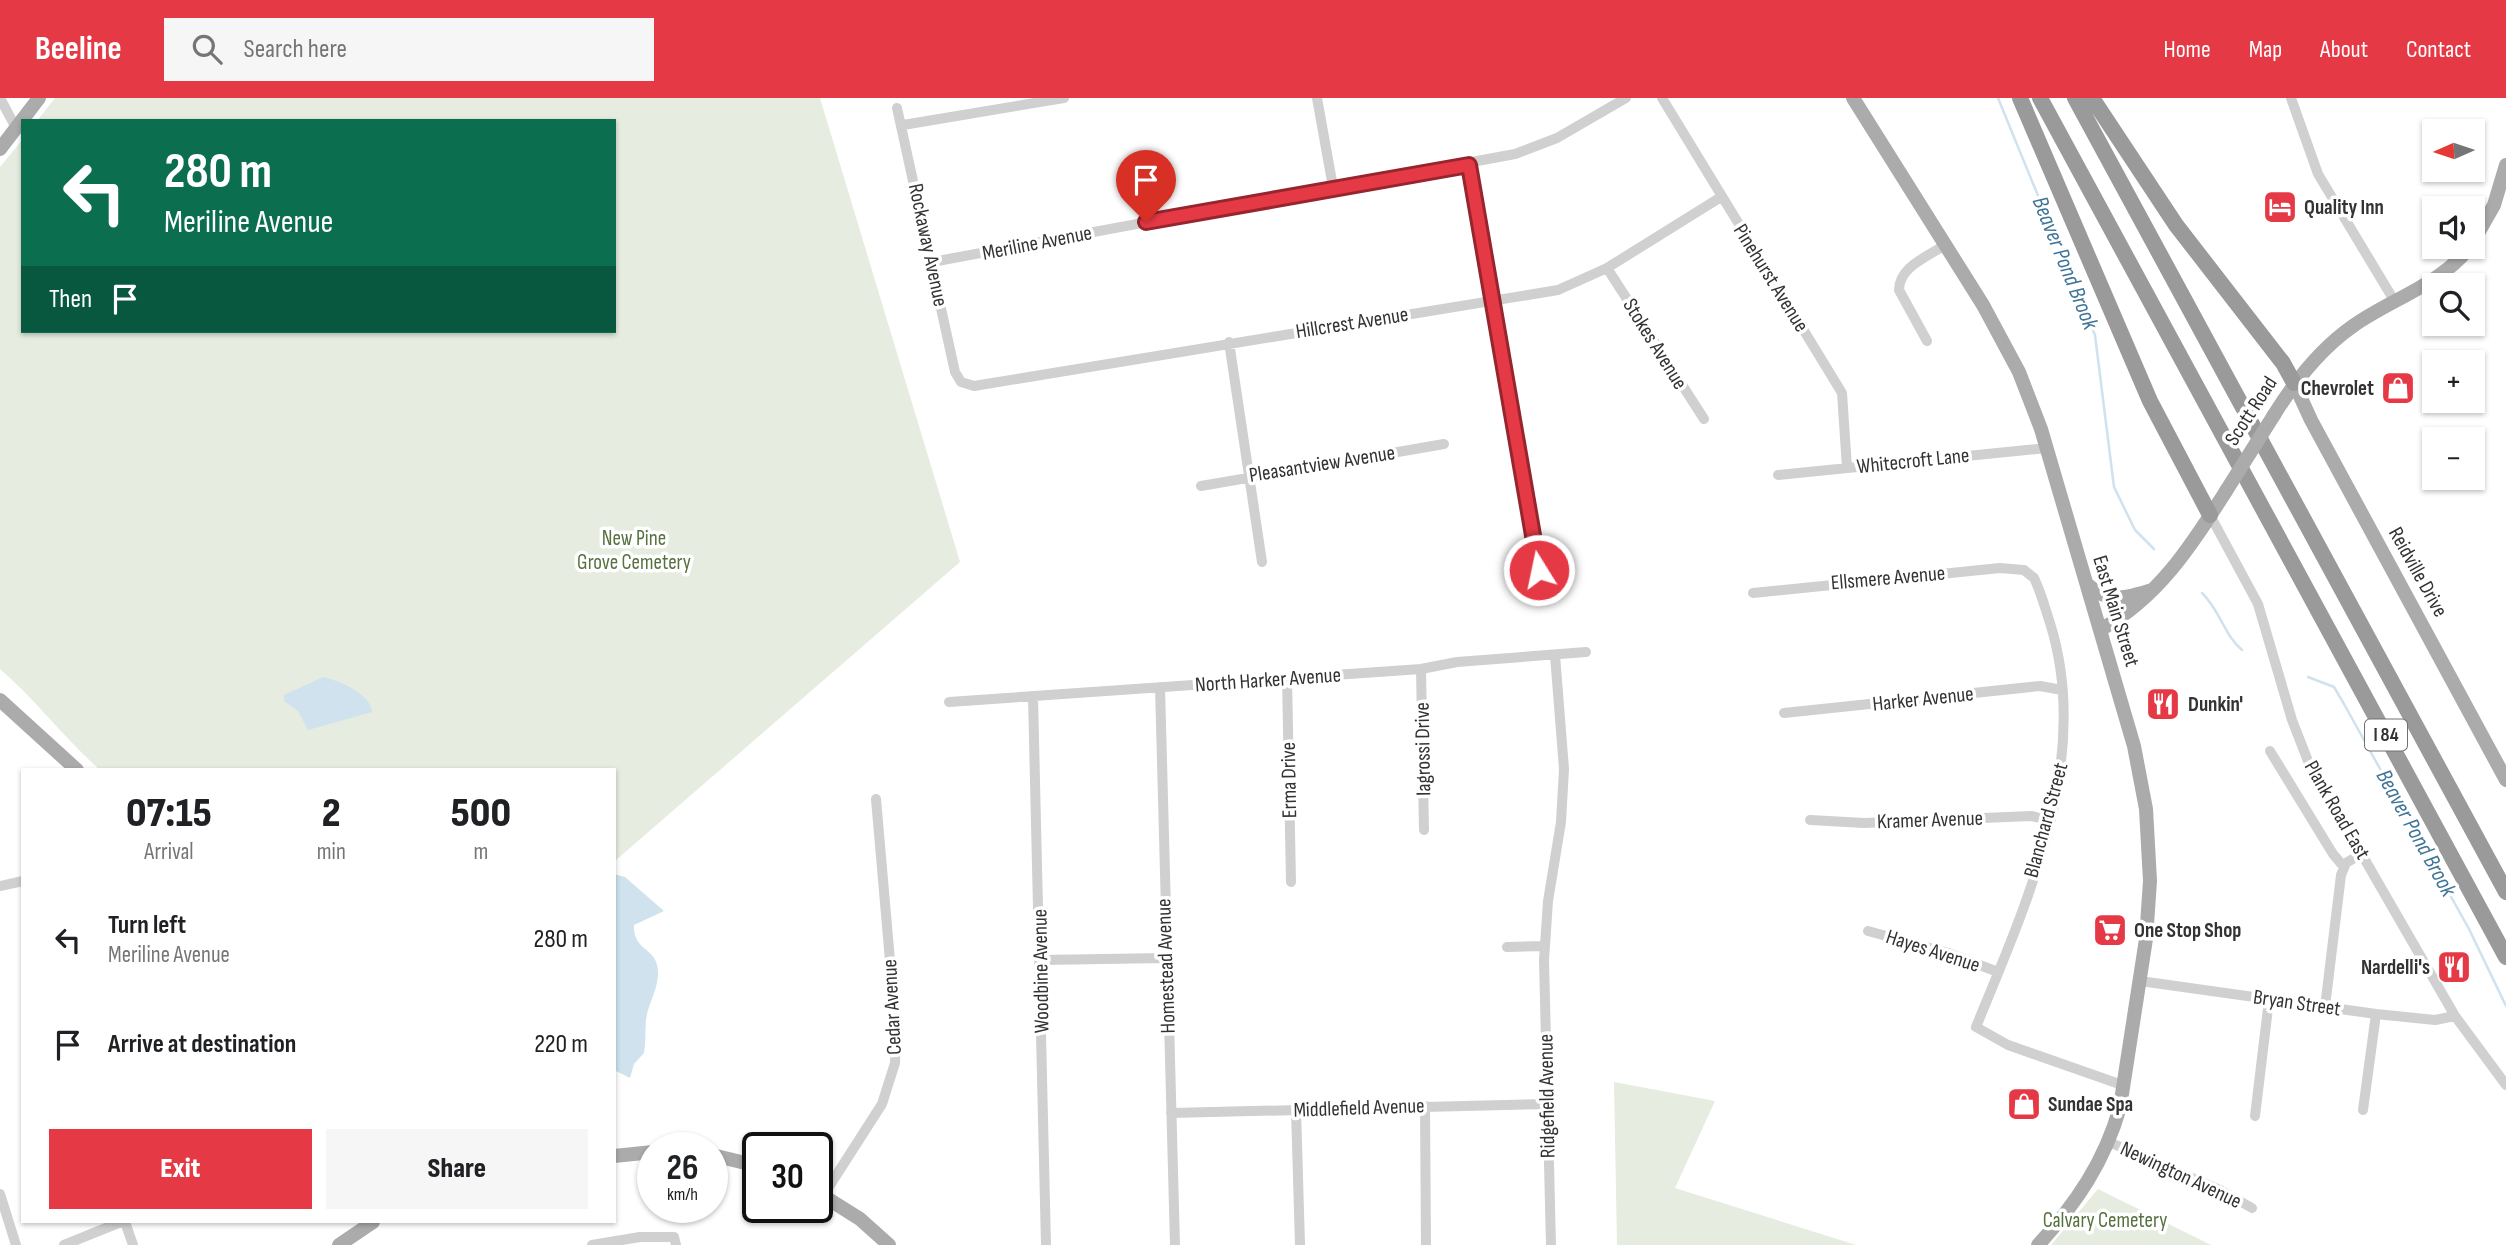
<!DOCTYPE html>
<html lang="en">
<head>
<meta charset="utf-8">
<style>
	body { margin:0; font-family:"Sofia Sans Condensed",sans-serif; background:#f6f6f6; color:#202124; height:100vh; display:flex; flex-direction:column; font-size:26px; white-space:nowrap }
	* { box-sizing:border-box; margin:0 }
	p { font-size:23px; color:#757577 }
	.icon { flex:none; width:38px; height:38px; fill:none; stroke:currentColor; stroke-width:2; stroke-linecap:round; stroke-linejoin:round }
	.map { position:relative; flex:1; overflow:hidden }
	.sheet { position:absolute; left:21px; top:670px; width:595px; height:455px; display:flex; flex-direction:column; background:#fff; border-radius:0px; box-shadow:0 2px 5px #0004 }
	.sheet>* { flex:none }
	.top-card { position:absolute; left:21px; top:21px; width:595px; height:214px; border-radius:0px; box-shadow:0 2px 5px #0004; background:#0b6e4f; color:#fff; overflow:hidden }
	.needle { width:46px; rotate:267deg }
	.buttons { position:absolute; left:2422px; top:21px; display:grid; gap:14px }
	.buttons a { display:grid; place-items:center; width:63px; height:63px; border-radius:0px; background:#fff; box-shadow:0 2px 5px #0004; font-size:35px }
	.speed { position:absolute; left:637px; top:1034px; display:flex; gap:14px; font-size:35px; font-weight:700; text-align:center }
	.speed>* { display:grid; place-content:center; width:91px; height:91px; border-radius:50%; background:#fff; box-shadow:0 2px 5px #0004; line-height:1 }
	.speed small { font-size:18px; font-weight:400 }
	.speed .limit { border:4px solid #111; border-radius:10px; background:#fff; color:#111 }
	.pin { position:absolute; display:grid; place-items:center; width:60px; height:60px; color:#fff; margin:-72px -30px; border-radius:50% 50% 50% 0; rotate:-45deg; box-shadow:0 0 7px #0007 }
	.pin .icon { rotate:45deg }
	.me { position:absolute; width:77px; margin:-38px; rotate:350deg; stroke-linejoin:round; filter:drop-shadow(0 0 5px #0008) }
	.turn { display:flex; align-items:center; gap:24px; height:147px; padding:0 28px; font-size:32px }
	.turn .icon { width:91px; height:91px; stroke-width:2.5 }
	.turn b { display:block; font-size:49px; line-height:60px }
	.then { display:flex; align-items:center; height:66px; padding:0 28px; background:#0003; gap:14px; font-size:26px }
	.eta { display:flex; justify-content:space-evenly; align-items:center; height:119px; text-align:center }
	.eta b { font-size:42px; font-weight:800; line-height:49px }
	.action { display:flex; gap:14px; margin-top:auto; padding:14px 28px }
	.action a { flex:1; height:80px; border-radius:0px; background:#e63946; color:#fff; font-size:28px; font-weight:800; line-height:80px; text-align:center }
	.action a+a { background:#f6f6f6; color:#202124 }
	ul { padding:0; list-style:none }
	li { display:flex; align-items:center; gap:21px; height:105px; padding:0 28px }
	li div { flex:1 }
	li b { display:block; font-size:26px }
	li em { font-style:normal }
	header { display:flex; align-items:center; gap:42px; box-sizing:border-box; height:98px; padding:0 35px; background:#e63946; color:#fff }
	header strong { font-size:33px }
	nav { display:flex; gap:38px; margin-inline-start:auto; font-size:24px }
	.search { width:490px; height:63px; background:#f6f6f6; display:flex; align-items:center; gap:18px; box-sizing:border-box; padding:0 24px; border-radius:0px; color:#757577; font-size:26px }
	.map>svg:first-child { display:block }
</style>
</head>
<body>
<header>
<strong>Beeline</strong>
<div class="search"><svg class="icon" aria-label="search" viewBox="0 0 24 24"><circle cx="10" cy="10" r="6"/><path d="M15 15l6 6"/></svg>Search here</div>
<nav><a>Home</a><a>Map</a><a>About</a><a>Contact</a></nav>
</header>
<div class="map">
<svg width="2506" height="1147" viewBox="0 0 2506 1147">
	<rect width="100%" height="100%" fill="#fff"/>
	<!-- green -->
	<path fill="#e6ecdf" d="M55,0H820L960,464L616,762L614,672H100C64,640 36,602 0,571V69L23,41V233H614V23H37Z
		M1614,984L1715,1003L1675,1090L1856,1147H1617Z
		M2098,1091L2211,1147H2051Z"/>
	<!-- water -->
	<path fill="#cfe2ee" d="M323,579C339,582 372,597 372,614L308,632L298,613L284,603V597Z
		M614,776L625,779L664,813L634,827C633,854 657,849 658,873C659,890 648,905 646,922C645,933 646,944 644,955L634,966L630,980L614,972Z"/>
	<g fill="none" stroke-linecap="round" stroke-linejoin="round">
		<!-- stream -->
		<path stroke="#cfe2ee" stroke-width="2.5" d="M1998,0L2095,237L2114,389L2135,432L2154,451
			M2202,495C2220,512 2224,537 2242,552
			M2308,579L2334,589L2344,606L2469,831L2506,908"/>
		<!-- minor -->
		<path stroke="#d0d0d0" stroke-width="10" d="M0,0L16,30
			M1317,0L1333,89
			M1662,0L1842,295L1847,370
			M2291,0L2318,76L2395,204
			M897,10L955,274L961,284L974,288L1558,192L1607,170L1721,99
			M903,27L1064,0
			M1469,67L1539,472
			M932,164L1515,56L1557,40L1626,0
			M1607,170L1704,321
			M1927,243L1899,192C1899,169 1927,159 1945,147
			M1229,244L1262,464
			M1778,377L2047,350
			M1201,388L1444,346
			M2210,417L2258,506L2292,622L2308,663L2455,918L2506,987
			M1753,495L2000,470L2024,472L2034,480C2041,494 2045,510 2050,525C2093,662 2027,804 1976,929L2008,947L2125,988
			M1421,571L1424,732
			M1287,580L1291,784
			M1160,589L1175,1147
			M1033,599L1046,1147
			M949,604L1421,571L1457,564L1586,554
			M1784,615L2040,588L2062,592
			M2270,653L2333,756L2344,769
			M1810,722L1864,725L2031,718L2049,722
			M0,788L23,783
			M1868,833L1948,855L1998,874
			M1507,849L1544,848
			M1041,862L1165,860
			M2140,883L2376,916L2435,922L2455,918
			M2325,909L2341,777L2346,765L2361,756
			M1425,1008L1426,1147
			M1296,1012L1300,1147
			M2363,1012L2376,916
			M1171,1015L1547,1006
			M2255,1018L2269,902
			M2109,1044L2220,1092L2252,1110
			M0,1096L16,1147
			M823,1098L882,1006L895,965L896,932L876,701
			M125,1124L133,1147
			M64,1147L121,1124
			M592,1147L640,1139H674L676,1147
			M1551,1147L1544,862L1548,803L1561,724L1564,671L1555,557"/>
		<!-- major -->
		<path stroke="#ababab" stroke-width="14" d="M1853,0L1983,207L2019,274L2041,331L2134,648L2146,711L2150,783L2146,841L2120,1009C2105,1063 2076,1106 2038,1147
			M0,51L39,0
			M2473,144L2494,107L2506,67
			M2294,285L2311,322L2506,682
			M2274,317C2295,283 2320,251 2353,228C2391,201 2440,187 2470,149
			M2087,486C2108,506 2127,500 2152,492
			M2100,532C2159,499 2191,448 2226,393
			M0,602L77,672
			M712,1057L758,1068
			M614,1058L653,1054
			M817,1094L860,1121L889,1147
			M339,1147L373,1124"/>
		<!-- highway -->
		<path stroke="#9a9a9a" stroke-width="16" d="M2020,0L2150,303L2210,417
			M2040,0L2506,859
			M2075,0L2506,794
			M2092,0L2176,127L2283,265L2294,285"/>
		<!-- major-bridge -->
		<path stroke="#ababab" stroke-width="14" d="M2226,393L2274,317"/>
	</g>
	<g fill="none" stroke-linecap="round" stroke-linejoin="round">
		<!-- route casing -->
		<g stroke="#96252e" stroke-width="18">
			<path id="route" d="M1146,124L1469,67L1539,472"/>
		</g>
		<!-- route -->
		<use href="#route" stroke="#e63946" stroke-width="12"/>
	</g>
	<!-- icons -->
	<defs>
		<g id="hotel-square" transform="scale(1.75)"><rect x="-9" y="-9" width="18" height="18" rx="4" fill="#e63946" stroke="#fff"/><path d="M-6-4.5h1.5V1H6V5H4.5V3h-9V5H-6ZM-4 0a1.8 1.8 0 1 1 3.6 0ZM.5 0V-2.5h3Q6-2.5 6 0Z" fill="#fff"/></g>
		<g id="shop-square" transform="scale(1.75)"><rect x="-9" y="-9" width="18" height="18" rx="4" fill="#e63946" stroke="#fff"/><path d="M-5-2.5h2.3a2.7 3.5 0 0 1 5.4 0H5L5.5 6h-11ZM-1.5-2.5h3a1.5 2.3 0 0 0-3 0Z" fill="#fff"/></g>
		<g id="restaurant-square" transform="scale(1.75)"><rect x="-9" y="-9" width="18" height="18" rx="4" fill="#e63946" stroke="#fff"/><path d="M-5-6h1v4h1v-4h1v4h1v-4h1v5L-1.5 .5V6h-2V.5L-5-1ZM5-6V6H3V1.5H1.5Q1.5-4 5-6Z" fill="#fff"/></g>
		<g id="supermarket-square" transform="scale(1.75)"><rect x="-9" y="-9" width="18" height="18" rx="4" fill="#e63946" stroke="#fff"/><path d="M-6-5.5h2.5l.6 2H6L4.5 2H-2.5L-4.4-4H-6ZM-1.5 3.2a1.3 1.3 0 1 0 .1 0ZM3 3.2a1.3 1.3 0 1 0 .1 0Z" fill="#fff"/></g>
	</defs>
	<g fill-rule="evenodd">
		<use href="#hotel-square" x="2280" y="109"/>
		<use href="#shop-square" x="2398" y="290"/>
		<use href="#restaurant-square" x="2163" y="606"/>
		<use href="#supermarket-square" x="2110" y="832"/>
		<use href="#restaurant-square" x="2454" y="869"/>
		<use href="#shop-square" x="2024" y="1006"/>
	</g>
	<g text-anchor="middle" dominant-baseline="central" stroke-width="7" stroke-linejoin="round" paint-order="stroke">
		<!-- shield labels -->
		<rect fill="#fff" stroke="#707070" stroke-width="2" x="2365" y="621.5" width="42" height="31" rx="5"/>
		<g font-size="19" font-weight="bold" fill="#333">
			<text x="2386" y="637">I 84</text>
		</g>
		<!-- poi labels -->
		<g font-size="21" font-weight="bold" fill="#333" stroke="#fff" text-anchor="start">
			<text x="2304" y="109">Quality Inn</text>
			<text x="2374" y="290" text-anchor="end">Chevrolet</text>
			<text x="2188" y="606">Dunkin'</text>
			<text x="2134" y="832">One Stop Shop</text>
			<text x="2430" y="869" text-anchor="end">Nardelli's</text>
			<text x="2048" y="1006">Sundae Spa</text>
		</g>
		<!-- street labels -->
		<g font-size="21" fill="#333" stroke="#fff">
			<text transform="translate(1037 145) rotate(-11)">Meriline Avenue</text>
			<text transform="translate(928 147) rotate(78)">Rockaway Avenue</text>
			<text transform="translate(1771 180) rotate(58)">Pinehurst Avenue</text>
			<text transform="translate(1352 225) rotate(-9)">Hillcrest Avenue</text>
			<text transform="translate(1655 246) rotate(58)">Stokes Avenue</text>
			<text transform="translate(2251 313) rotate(-57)">Scott Road</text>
			<text transform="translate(1913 363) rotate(-6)">Whitecroft Lane</text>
			<text transform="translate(1322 366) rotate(-9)">Pleasantview Avenue</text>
			<text transform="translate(2418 474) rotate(61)">Reidville Drive</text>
			<text transform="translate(1888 480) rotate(-5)">Ellsmere Avenue</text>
			<text transform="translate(2116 513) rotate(73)">East Main Street</text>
			<text transform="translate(1268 582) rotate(-4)">North Harker Avenue</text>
			<text transform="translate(1923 601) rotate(-6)">Harker Avenue</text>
			<text transform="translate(1423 651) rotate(-91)">Iagrossi Drive</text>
			<text transform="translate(1289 682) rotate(-91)">Erma Drive</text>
			<text transform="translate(2337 712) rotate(60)">Plank Road East</text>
			<text transform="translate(1930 722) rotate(-2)">Kramer Avenue</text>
			<text transform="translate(2046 722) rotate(-75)">Blanchard Street</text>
			<text transform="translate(1933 853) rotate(18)">Hayes Avenue</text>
			<text transform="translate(1166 868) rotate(-92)">Homestead Avenue</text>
			<text transform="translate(1041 873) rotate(-91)">Woodbine Avenue</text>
			<text transform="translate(2297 905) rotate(8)">Bryan Street</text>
			<text transform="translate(892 909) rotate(-93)">Cedar Avenue</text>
			<text transform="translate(1547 998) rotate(-91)">Ridgefield Avenue</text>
			<text transform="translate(1359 1010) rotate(-2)">Middlefield Avenue</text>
			<text transform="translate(2181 1077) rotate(25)">Newington Avenue</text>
		</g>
		<!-- park labels -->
		<g font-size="21" fill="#56703f" stroke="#fff">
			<text x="634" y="440">New Pine<tspan x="634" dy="24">Grove Cemetery</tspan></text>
			<text x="2105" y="1122">Calvary Cemetery</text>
		</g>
		<!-- water labels -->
		<g font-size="23" font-style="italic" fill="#3f7597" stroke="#fff">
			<text transform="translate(2065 165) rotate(68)">Beaver Pond Brook</text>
			<text transform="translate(2416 735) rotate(61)">Beaver Pond Brook</text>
		</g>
	</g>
</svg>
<div class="buttons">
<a><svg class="needle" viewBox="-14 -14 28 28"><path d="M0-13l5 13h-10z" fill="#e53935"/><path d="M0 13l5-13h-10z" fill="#757577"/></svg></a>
<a><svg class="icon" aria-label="sound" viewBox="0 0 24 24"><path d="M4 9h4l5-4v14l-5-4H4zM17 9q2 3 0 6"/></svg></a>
<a><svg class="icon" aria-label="search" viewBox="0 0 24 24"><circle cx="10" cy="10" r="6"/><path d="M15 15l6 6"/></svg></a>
<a>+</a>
<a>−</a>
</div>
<div class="speed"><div>26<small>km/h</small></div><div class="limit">30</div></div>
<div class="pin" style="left:1146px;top:124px;background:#d93025"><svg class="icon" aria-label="arrive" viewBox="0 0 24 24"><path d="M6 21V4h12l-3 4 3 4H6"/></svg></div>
<svg class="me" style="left:1539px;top:472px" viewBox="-20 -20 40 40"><circle r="17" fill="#e63946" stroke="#fff" stroke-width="3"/><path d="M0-11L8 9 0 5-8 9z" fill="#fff"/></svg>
<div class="top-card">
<div class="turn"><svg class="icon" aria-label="left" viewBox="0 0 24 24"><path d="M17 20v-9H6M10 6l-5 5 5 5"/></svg><div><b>280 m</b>Meriline Avenue</div></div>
<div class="then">Then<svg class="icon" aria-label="arrive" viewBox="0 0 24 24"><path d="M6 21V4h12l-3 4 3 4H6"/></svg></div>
</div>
<section class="sheet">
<div class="eta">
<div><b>07:15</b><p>Arrival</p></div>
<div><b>2</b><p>min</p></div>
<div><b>500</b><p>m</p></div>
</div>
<ul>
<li><svg class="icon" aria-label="left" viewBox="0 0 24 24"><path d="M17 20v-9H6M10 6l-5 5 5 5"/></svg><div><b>Turn left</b><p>Meriline Avenue</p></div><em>280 m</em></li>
<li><svg class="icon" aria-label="arrive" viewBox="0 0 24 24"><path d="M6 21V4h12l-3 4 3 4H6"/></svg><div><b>Arrive at destination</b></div><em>220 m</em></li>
</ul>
<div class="action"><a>Exit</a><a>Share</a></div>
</section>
</div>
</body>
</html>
